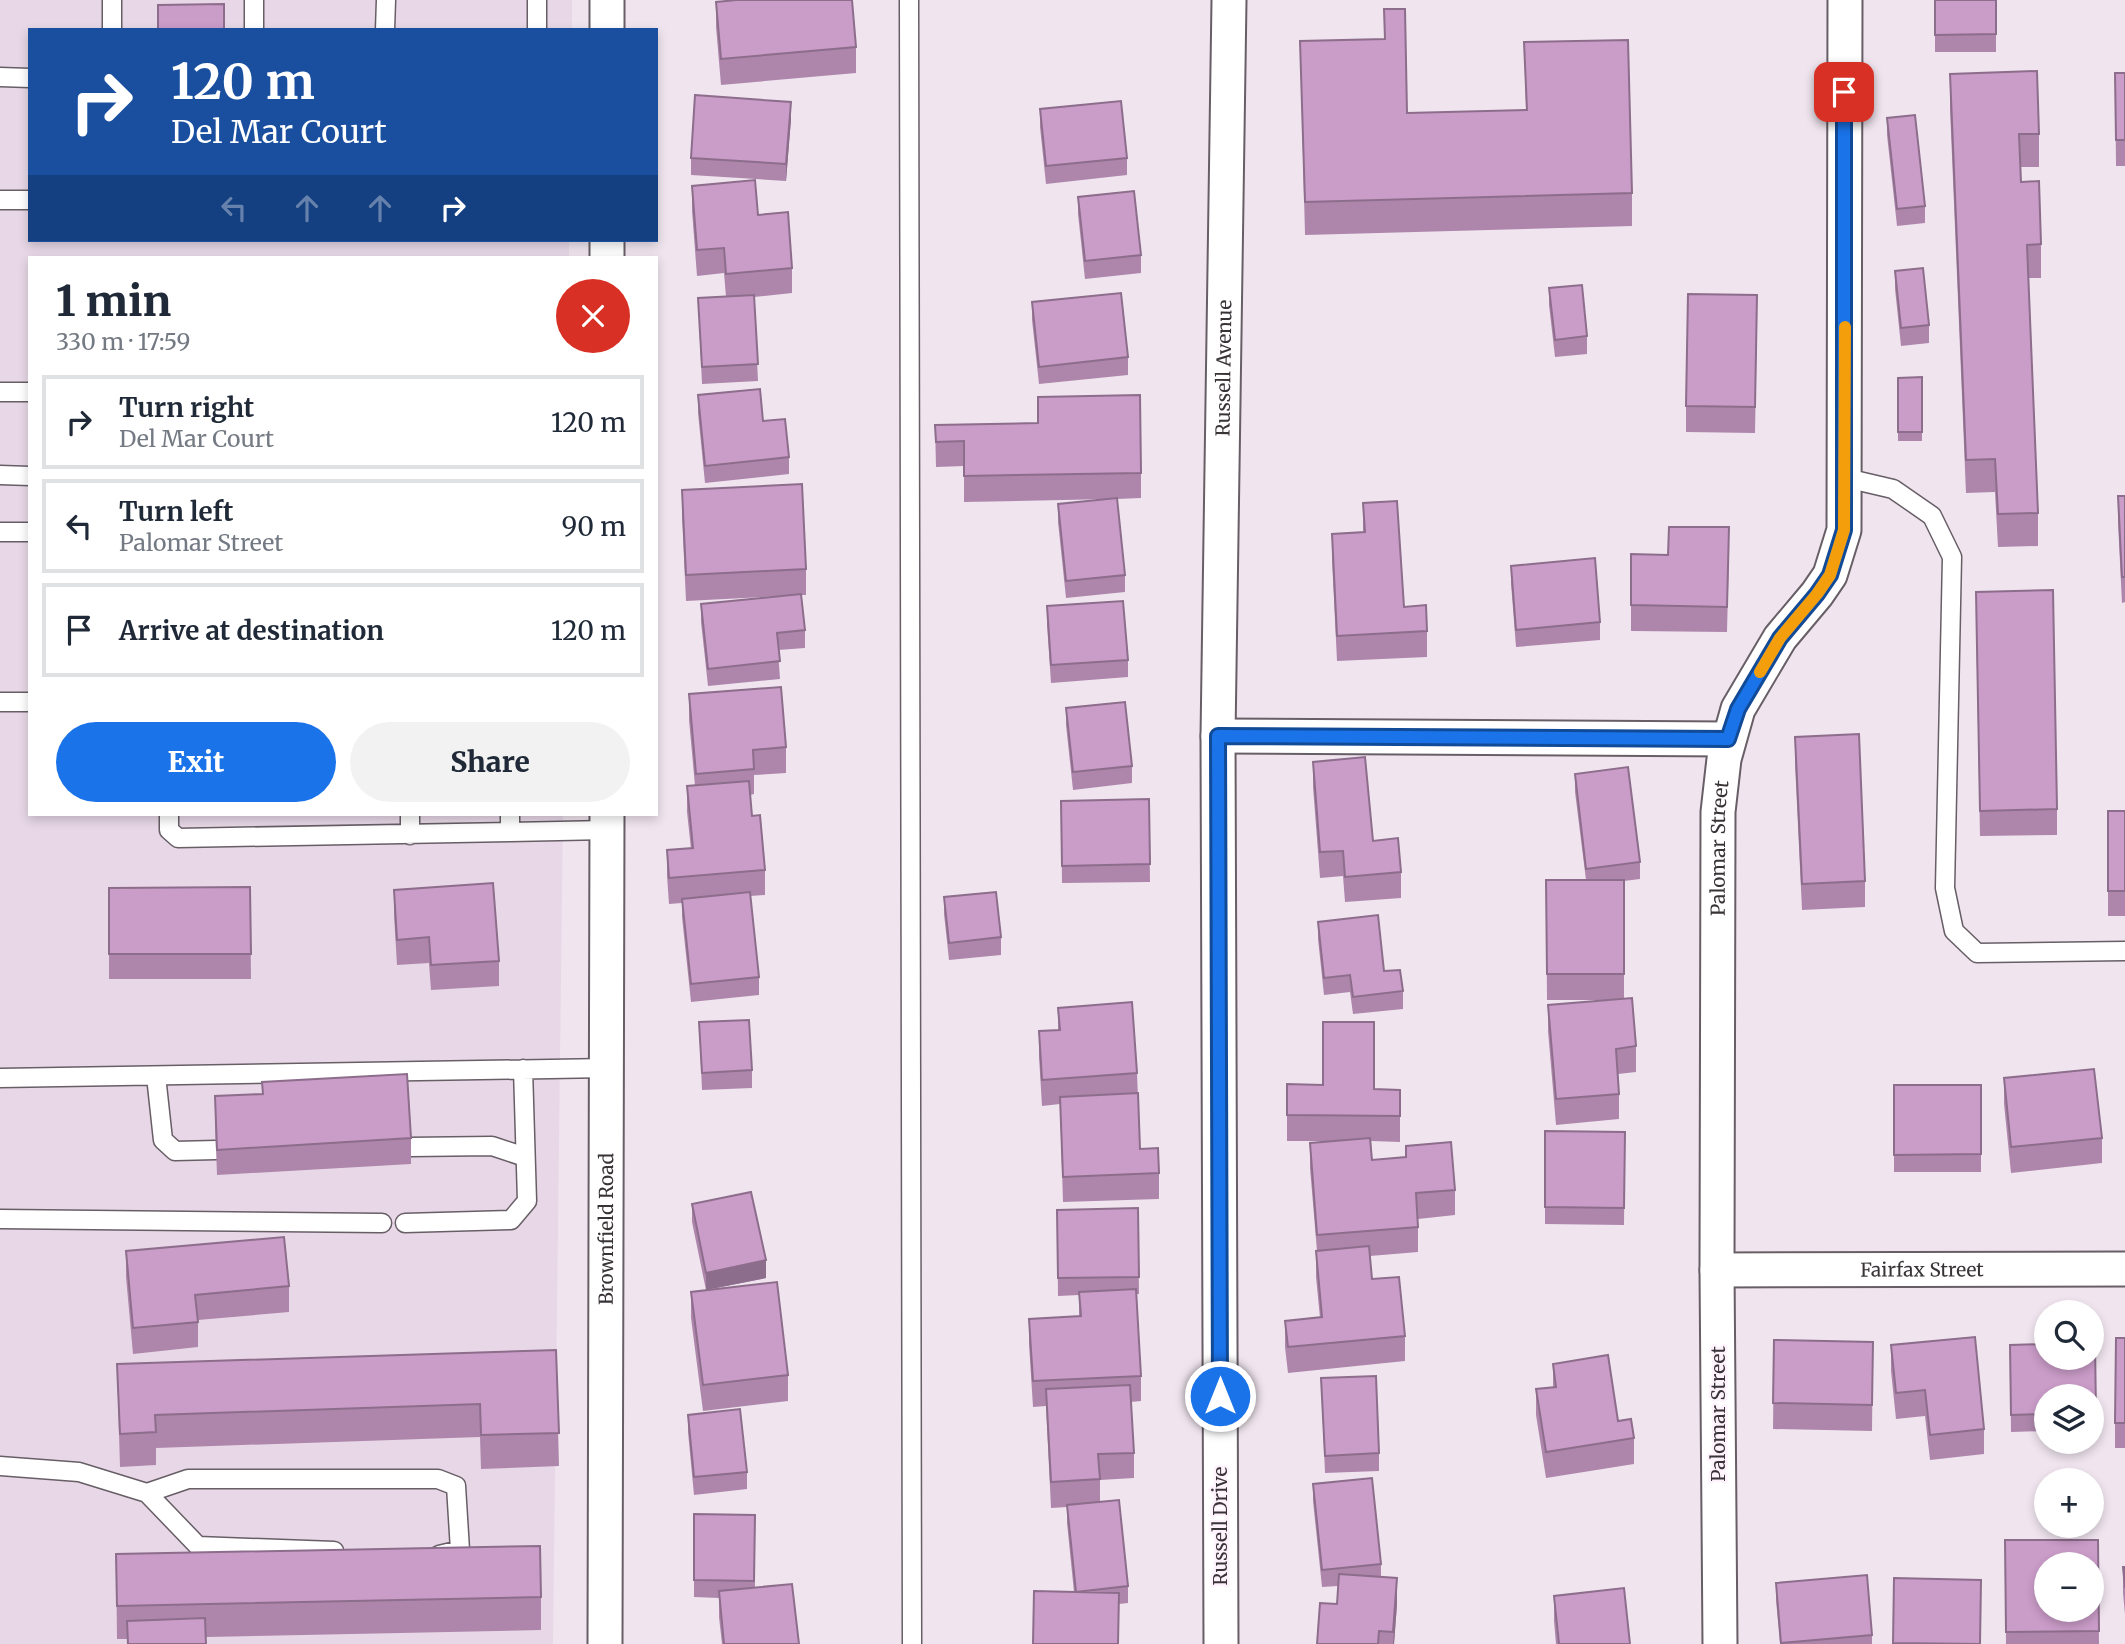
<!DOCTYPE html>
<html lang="en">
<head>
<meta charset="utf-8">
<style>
	body { margin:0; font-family:Merriweather,serif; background:#f2f2f3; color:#1f2937; height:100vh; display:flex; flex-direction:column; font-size:26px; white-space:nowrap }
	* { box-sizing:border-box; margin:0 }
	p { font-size:23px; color:#747a83 }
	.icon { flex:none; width:38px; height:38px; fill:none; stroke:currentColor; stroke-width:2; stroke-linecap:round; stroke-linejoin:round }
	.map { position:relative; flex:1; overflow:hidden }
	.panel { position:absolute; left:28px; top:256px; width:630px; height:560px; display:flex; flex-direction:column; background:#fff; border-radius:0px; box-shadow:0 4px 10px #0003 }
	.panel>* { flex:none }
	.banner { position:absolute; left:28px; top:28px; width:630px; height:214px; border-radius:0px; box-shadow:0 4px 10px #0003; background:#1a4fa0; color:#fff; overflow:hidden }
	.controls { position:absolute; left:2034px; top:1300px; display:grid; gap:14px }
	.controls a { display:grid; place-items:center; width:70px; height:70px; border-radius:50%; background:#fff; box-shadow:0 4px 10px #0003; font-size:35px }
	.pin { position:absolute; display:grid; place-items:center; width:60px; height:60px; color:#fff; margin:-30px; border-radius:14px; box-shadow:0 4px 10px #0006 }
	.me { position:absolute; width:77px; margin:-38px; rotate:0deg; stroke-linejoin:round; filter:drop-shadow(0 0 5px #0008) }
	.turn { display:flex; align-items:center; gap:24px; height:147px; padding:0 28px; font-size:32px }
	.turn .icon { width:91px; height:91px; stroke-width:2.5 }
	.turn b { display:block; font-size:49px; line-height:60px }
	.lanes { display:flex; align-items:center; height:66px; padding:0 28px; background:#0003; justify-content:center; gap:35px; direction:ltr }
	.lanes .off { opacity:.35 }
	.round { display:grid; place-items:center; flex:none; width:74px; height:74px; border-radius:37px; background:#f2f2f3 }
	.summary { display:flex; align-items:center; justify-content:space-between; height:119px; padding:0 28px }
	h1 { font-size:42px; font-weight:800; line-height:52px }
	.primary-button { display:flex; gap:14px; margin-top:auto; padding:14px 28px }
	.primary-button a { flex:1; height:80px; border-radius:42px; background:#1a73e8; color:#fff; font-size:28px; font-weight:800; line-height:80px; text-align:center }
	.primary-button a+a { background:#f2f2f3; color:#1f2937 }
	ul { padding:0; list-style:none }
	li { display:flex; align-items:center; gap:21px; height:94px; margin:0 14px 10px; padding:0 14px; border:4px solid #e0e1e3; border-radius:0px }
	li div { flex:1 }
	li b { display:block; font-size:26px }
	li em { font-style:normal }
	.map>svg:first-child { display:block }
</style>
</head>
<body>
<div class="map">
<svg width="2125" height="1644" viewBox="0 0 2125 1644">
	<rect width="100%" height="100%" fill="#f0e5ef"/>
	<!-- built -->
	<path fill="#e8d8e7" d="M0,0H572V30H30V240H569V257H30V814H563L553,1644H0Z"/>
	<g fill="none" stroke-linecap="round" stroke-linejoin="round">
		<!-- service casing -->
		<g stroke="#675e66" stroke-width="21">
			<path id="service" d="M254,0V30
				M909,0L912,1644
				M112,30V0
				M385,30L386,0
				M537,30V0
				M0,77L30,78
				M0,200H30
				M0,392H30
				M0,475L30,476
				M1846,478L1893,489L1932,516L1952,557L1945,888L1954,931L1977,953L2125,951
				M0,532H30
				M0,702H30
				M169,814V830L178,838L510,832V814
				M410,814V835
				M510,832L607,830
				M156,1076L163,1140L175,1151L216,1150
				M0,1078L607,1068
				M410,1147L492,1146L525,1157
				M0,1219L382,1223
				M405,1223L511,1220L527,1201L523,1069
				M0,1466L79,1472L147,1493L198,1546L334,1551
				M147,1493L188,1479H438L456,1486L460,1550L439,1555"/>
		</g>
		<!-- minor casing -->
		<g stroke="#675e66" stroke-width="37">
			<g id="minor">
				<path d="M607,0V30"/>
				<path d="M607,257V240"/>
				<path d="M1218,736L1728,739"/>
				<path id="s1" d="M1717,1270L2125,1269"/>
				<path id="s2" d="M605,1644L607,814"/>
				<path id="s3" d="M1221,1644L1218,736L1229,0"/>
				<path id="s4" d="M1720,1644L1717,1270L1718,812L1724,759L1738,709L1780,638L1817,594L1830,575L1844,530L1845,0"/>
			</g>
		</g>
		<!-- service -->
		<use href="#service" stroke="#fff" stroke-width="18"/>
		<!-- minor -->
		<use href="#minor" stroke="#fff" stroke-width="33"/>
	</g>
	<!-- wall -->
	<path fill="#ae86ac" d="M1935,0H1996V52H1935Z
		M716,2L856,47V73L721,85L716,27Z
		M1384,9L1407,113L1526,110L1524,42L1632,193V226L1305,235L1300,41L1384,39Z
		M2115,73H2125V166H2116Z
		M1950,74L2039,134V167H2021V182L2041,244V278H2028L2038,513V546L1998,547L1995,492L1966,493L1950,108Z
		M1040,109L1127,158V175L1046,184L1040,127Z
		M1887,118L1925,206V223L1897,226L1887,135Z
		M791,119L786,181L691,175V158Z
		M692,186L758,215L792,268V293L754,297L758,381L702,384L698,298L726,297L724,273L697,276L692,211Z
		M1078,197L1141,255V273L1085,279L1078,214Z
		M1895,271L1929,325V343L1901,346L1895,289Z
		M1549,288L1587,336V354L1555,357L1549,305Z
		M1032,302L1128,357V375L1039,384L1032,320Z
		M1757,321L1755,433L1686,432V406Z
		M1922,377V441H1898V378Z
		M698,395L763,421L789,457V474L705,483L698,413Z
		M1038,397L1141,473V498L1117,499L1125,575V592L1066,598L1058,522V504L1110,499L964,502V466L936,467L935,425L1038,423Z
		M682,490L806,569V595H801L805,630V648L778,650L780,679L708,686L701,622V604L782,596L686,601L682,516Z
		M2118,496H2125V602L2122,603L2118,522Z
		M1363,503L1404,607L1427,631V657L1337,661L1332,559V534L1363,532Z
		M1729,553L1727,632L1631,631V554L1668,555Z
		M1511,566L1600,622V640L1516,647L1511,583Z
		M1047,606L1128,660V677L1051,683L1047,624Z
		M1976,617L2057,809V835L1980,836Z
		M689,694L786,747V773L754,775V794L750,795L752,816L765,870V895L750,896L759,977V995L691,1002L682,917V903L669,904L667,876V850L691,849L687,812V786H695L689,720Z
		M1066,708L1132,766V783L1073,790L1066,725Z
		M1795,737L1865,881V907L1802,910L1795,763Z
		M1313,762L1373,841L1401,872V898L1345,902L1343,876L1320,878L1313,787Z
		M1575,774L1640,862V879L1624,881V999L1636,1046V1072L1618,1074L1619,1094V1119L1556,1125L1548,1031V1005L1618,1000H1547L1546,880H1586L1575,792Z
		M1149,799L1150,882L1062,883L1061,801Z
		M2108,811H2125V916H2108Z
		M250,887L251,979H109V888Z
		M394,890L499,961V986L431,990L429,963L397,965L394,915Z
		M944,897L1001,937V955L949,960L944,914Z
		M1318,922L1384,971L1403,991V1009L1353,1014L1350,992L1324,995L1318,939Z
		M1058,1008L1137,1073L1140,1149L1159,1173V1199L1063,1202L1060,1104L1042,1106L1039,1057V1031L1058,1030Z
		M699,1022L752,1070V1088L702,1090Z
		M2004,1078L2102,1138V1163L2011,1173L2004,1104Z
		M262,1082L411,1138V1164L217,1175L215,1122V1096L262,1094Z
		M1287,1084L1374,1089L1400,1090V1142L1371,1141L1372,1160L1406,1157V1146L1455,1190V1215L1418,1219V1252L1370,1256L1372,1279L1405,1336V1361L1288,1373L1285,1347V1321L1320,1318L1316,1277V1251H1317L1310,1168V1143L1330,1141H1287Z
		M1894,1085H1981V1172H1894Z
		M1545,1131L1625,1132L1624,1225L1545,1224Z
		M692,1204L766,1278L706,1290L692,1222Z
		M1138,1208L1139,1294H1136L1141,1376V1401L1131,1402L1134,1453V1478L1100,1480V1502L1128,1586V1603L1119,1604L1074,1592L1067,1523V1507L1051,1508L1046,1406L1033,1407L1029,1344V1319L1079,1316V1295L1058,1296L1057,1210Z
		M126,1251L289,1286V1312L198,1320V1347L133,1354L126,1277Z
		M691,1292L788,1375V1401L703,1411L691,1318Z
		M2125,1338V1448H2115V1423Z
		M1774,1340L1873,1342L1872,1431L1773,1429Z
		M2095,1343L2096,1430H2091V1396H2046V1431L2011,1432L2010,1345Z
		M1891,1345L1984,1429V1454L1930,1460L1925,1416L1896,1419L1891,1371Z
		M556,1350L559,1466L481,1469L480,1437L156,1448V1465L120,1467L117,1364Z
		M1553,1364L1618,1421L1634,1438V1464L1546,1478L1536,1415V1389L1553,1387Z
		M1321,1378L1379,1453V1471L1325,1473Z
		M688,1415L747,1472V1489L694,1495L688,1432Z
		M1313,1484L1381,1564V1577L1397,1604L1394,1644H1317L1337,1604L1338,1586L1322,1587L1313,1501Z
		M694,1514L755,1515V1588L799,1644H722L719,1617V1598L694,1597Z
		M2005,1540H2098L2099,1644H2006Z
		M116,1554L541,1597V1630L206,1637V1644H127V1639H117Z
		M2123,1567H2125V1614L2123,1593Z
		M1894,1578L1980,1644H1893Z
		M1776,1583L1872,1635V1644H1780L1776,1600Z
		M1554,1596L1630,1644H1556L1554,1621Z"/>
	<!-- shaded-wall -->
	<path fill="#8d6d8c" d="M791,102V119L786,181V164Z
		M766,1260V1278L706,1290V1273Z
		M1397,1578V1604L1394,1644H1393Z"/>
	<!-- building -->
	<path fill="#ca9cc8" stroke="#8d6d8c" stroke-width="2" fill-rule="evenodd" d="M736,0H852L856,47L721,59L716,2Z
		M1935,0H1996V34L1935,35Z
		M224,4V30H158V5Z
		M1384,9H1405L1407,113L1527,110L1524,42L1628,40L1632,193L1305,202L1300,41L1385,39Z
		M2037,71L2039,134H2019L2021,182L2039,181L2041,244L2027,245L2038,513L1998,514L1995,459L1966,460L1950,74Z
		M2115,73H2125V140H2116Z
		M695,95L791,102L786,164L691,158Z
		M1121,101L1127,158L1046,166L1040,109Z
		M1915,115L1925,206L1897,209L1887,118Z
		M755,180L758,215L788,212L792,268L726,274L724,248L697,250L692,186Z
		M1134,191L1141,255L1085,261L1078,197Z
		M1923,268L1929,325L1901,328L1895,271Z
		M1582,285L1587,336L1555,340L1549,288Z
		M1121,293L1128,357L1039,367L1032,302Z
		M1688,294L1757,295L1755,407L1686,406Z
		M754,295L758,364L702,367L698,298Z
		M1922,377V432H1898V378Z
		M760,389L763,421L785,419L789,457L705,466L698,395Z
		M1140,395L1141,473L964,476V441L936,442L935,425L1038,423V397Z
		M802,484L806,569L686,575L682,490Z
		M2118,496H2125V577H2122Z
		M1117,498L1125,575L1066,581L1058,504Z
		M1397,501L1404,607L1426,605L1427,631L1337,636L1332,534L1365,532L1363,503Z
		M1669,527H1729L1727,607L1631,605V554L1668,555Z
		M1595,558L1600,622L1516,630L1511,566Z
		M2053,590L2057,809L1980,811L1976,592Z
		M801,594L805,630L777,633L780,661L708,669L701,604Z
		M1123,601L1128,660L1051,665L1047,606Z
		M781,687L786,747L753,750L754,769L696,774L689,694Z
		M1125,702L1132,766L1073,772L1066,708Z
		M1859,734L1865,881L1802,884L1795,737Z
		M1365,757L1373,841L1398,838L1401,872L1345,877L1343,851L1320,852L1313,762Z
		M1628,767L1640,862L1586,869L1575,774Z
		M749,781L752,816L760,815L765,870L669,878L667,850L693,848L687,786Z
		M1149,799L1150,864L1062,866L1061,801Z
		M2108,811H2125V891H2108Z
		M1546,880H1624V974H1547Z
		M493,883L499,961L431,965L429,937L397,940L394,890Z
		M250,887L251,954H109V888Z
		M750,892L759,977L691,984L682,899Z
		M996,892L1001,937L949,943L944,897Z
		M1378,915L1384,971L1400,970L1403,991L1353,997L1350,975L1324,978L1318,922Z
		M1632,998L1636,1046L1616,1049L1619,1094L1556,1099L1548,1005Z
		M1132,1002L1137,1073L1042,1080L1039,1031L1060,1030L1058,1008Z
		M749,1020L752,1070L702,1073L699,1022Z
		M1323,1022H1374V1089L1400,1090V1116L1287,1115V1084L1323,1085Z
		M2094,1069L2102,1138L2011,1147L2004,1078Z
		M407,1074L411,1138L217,1150L215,1096L263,1094L262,1082Z
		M1894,1085H1981V1154L1894,1155Z
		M1138,1093L1140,1149L1158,1148L1159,1173L1063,1177L1060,1097Z
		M1545,1131L1625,1132L1624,1208L1545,1207Z
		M1370,1138L1372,1160L1406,1157V1146L1451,1142L1455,1190L1416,1193L1418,1227L1317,1235L1310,1143Z
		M751,1192L766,1260L706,1273L692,1204Z
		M1138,1208L1139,1277L1058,1278L1057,1210Z
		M284,1237L289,1286L195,1295L198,1322L133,1328L126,1251Z
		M1369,1246L1372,1279L1399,1277L1405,1336L1288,1347L1285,1321L1322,1317L1316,1251Z
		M777,1282L788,1375L703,1385L691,1292Z
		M1136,1289L1141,1376L1033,1381L1029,1319L1081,1316L1079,1292Z
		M1975,1337L1984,1429L1930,1435L1925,1390L1896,1393L1891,1345Z
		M2116,1338H2125V1423H2115Z
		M1774,1340L1873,1342L1872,1405L1773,1403Z
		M2091,1343H2095L2096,1413H2091V1396H2046V1414L2011,1415L2010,1345L2046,1344V1358H2091Z
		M556,1350L559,1433L481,1435L480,1404L155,1415L156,1432L120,1434L117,1364Z
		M1608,1355L1618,1421L1631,1419L1634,1438L1546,1452L1536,1389L1556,1387L1553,1364Z
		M1376,1376L1379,1453L1325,1456L1321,1378Z
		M1130,1385L1134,1453L1098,1454L1100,1479L1051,1482L1046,1389Z
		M740,1409L747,1472L694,1477L688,1415Z
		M1372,1478L1381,1564L1322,1570L1313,1484Z
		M1119,1500L1128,1586L1076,1592L1067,1505Z
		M694,1514L755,1515L754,1581L694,1580Z
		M2005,1540H2098L2099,1631L2006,1632ZM2046,1564H2091V1610H2046Z
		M540,1546L541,1597L117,1606L116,1554Z
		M2123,1567H2125V1588Z
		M1339,1574L1397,1578L1393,1632L1379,1631L1378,1644H1317L1320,1603L1337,1604Z
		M1867,1575L1872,1635L1781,1643L1776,1583Z
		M1894,1578L1981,1580L1980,1644L1893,1643Z
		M792,1584L799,1644H724L719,1591Z
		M1624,1588L1630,1644H1559L1554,1596Z
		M1034,1591L1119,1593L1118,1644H1033Z
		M205,1618L206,1644H128L127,1621Z"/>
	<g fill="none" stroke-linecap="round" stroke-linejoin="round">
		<!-- route casing -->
		<g stroke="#114b97" stroke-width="18">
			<path id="route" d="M1220,1396L1218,736L1728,739L1738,709L1780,638L1817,594L1830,575L1844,530V92"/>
		</g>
		<!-- route -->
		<use href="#route" stroke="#1a73e8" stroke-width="12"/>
		<!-- slow -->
		<path stroke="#f59e0b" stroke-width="12" d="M1760,672L1780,638L1817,594L1830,575L1844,530L1845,327"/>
	</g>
	<g text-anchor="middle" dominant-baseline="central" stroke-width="5" stroke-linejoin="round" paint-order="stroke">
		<!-- street labels -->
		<g font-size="19" fill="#383337" stroke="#fef2fd">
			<text stroke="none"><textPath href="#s3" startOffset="1276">Russell Avenue</textPath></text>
			<text stroke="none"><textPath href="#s4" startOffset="796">Palomar Street</textPath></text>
			<text stroke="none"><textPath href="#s2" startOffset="415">Brownfield Road</textPath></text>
			<text stroke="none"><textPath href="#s1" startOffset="205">Fairfax Street</textPath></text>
			<text transform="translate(1718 1414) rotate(-90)">Palomar Street</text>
			<text transform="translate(1220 1526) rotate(-90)">Russell Drive</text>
		</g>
	</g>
</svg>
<div class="controls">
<a><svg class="icon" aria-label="search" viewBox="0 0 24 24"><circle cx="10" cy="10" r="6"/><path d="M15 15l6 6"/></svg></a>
<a><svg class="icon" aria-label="layers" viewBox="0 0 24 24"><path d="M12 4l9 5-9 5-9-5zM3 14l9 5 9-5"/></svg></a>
<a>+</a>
<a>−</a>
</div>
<div class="pin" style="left:1844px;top:92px;background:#d93025"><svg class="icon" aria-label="arrive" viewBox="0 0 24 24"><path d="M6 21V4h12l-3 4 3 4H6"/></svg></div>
<svg class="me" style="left:1220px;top:1396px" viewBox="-20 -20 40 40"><circle r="17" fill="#1a73e8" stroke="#fff" stroke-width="3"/><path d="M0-11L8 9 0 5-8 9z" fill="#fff"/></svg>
<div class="banner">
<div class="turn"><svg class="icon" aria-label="right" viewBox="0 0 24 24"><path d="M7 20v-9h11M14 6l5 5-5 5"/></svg><div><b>120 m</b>Del Mar Court</div></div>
<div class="lanes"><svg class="icon off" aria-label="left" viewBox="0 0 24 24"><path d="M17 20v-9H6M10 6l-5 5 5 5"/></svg><svg class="icon off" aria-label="ahead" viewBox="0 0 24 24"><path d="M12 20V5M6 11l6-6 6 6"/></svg><svg class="icon off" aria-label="ahead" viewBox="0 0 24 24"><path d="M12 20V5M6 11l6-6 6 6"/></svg><svg class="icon" aria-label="right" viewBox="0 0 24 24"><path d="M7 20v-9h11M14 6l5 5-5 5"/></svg></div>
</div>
<section class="panel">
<div class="summary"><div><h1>1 min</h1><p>330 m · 17:59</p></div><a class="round" style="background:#d93025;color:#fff"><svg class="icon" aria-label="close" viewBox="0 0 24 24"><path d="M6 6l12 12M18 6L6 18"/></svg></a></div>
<ul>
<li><svg class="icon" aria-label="right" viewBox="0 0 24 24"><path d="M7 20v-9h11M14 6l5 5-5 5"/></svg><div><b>Turn right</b><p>Del Mar Court</p></div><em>120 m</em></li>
<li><svg class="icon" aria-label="left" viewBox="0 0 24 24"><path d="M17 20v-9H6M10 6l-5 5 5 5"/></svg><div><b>Turn left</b><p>Palomar Street</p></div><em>90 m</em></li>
<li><svg class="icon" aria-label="arrive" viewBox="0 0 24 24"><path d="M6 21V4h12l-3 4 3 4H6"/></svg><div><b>Arrive at destination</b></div><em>120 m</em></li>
</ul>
<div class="primary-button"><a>Exit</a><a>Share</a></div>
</section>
</div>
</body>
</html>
